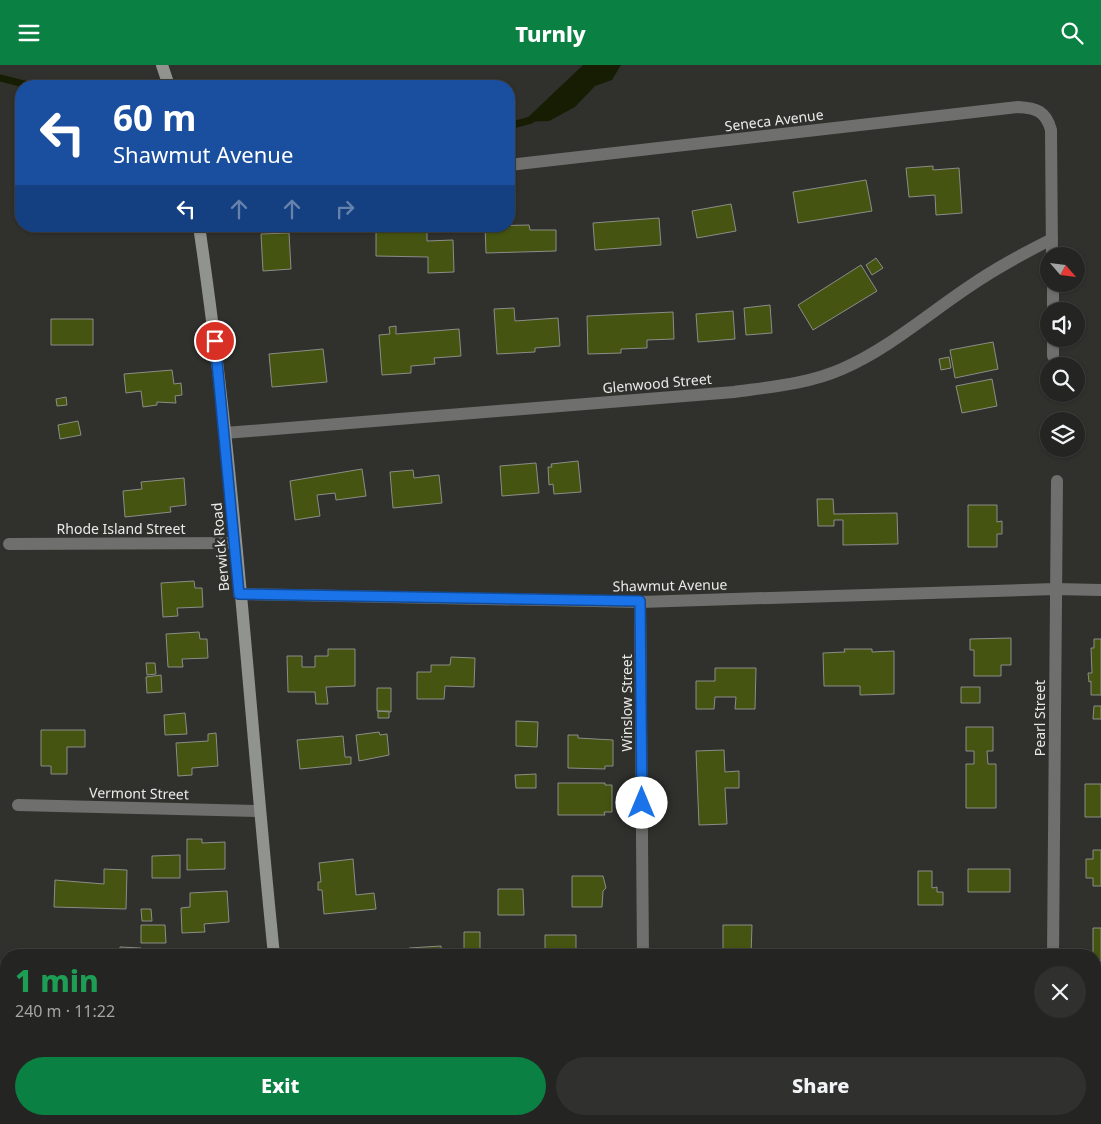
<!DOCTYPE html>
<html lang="en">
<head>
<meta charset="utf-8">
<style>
	body { margin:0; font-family:"Noto Sans",sans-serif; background:#30312f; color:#f1f3f6; height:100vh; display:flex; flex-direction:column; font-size:19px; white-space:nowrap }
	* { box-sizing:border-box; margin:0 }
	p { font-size:16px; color:#a3a5a5 }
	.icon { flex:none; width:28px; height:28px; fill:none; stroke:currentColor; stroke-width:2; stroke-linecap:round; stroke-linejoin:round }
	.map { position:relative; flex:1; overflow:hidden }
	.drawer { position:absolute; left:0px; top:884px; width:1101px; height:176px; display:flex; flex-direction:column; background:#242522; border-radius:20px 20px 0 0; box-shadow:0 1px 4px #0004,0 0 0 1px #414240 }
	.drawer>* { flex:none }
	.top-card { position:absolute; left:15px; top:15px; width:500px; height:152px; border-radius:20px; box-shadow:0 1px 4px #0004,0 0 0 1px #414240; background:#1a4fa0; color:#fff; overflow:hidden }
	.needle { width:32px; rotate:118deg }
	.tools { position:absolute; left:1040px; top:182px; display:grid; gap:10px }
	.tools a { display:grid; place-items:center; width:45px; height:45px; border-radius:50%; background:#242522; box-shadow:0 1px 4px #0004,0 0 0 1px #414240; font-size:25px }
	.pin { position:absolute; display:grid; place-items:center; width:42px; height:42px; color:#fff; margin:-21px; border:2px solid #fff; border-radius:50%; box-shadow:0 1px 5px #0007 }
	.me { position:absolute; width:55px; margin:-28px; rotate:0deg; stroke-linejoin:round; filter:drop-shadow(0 0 4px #0008) }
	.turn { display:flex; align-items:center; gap:18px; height:105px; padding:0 15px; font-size:22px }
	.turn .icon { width:65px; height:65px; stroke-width:2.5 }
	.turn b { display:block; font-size:35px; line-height:42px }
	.lanes { display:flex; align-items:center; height:48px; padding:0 15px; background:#0003; justify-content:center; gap:25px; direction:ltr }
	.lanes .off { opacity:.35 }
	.round { display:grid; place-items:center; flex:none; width:52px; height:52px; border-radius:26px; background:#30312f }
	.headline { display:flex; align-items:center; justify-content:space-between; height:85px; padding:0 15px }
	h1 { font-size:30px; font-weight:800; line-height:38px; color:#1e9e55 }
	.button { display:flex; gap:10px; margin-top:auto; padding:10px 15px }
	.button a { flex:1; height:58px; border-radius:30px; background:#0b8043; color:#fff; font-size:20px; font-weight:800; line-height:58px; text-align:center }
	.button a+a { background:#30312f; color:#f1f3f6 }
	header { display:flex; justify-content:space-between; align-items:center; height:65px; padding:0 15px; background:#0b8043; color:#fff; font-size:22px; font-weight:800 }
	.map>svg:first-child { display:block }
</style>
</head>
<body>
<header><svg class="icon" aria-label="menu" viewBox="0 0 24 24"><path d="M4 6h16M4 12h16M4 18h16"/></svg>Turnly<svg class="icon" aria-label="search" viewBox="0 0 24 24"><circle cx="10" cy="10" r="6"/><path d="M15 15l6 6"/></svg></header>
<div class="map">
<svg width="1101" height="1059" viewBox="0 0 1101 1059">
	<rect width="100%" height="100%" fill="#30312d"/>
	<!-- water -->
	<path fill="#171d03" d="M583,0H621L612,15L595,21L575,42L549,56L523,57Z"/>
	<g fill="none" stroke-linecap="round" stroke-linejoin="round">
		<!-- stream -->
		<path stroke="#171d03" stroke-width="7" d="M0,13L32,21
			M509,61L531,55"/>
	</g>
	<!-- building -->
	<path fill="#455410" stroke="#8b8d88" d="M933,101V105L959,103L962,148L936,150L935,130L909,132L906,103Z
		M866,115L872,146L798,158L793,127Z
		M731,139L736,166L697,173L692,146Z
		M659,153L661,180L595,185L593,158Z
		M529,160L530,165H556V186L486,188L485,161Z
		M427,163V176L453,175L454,207L428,208V192L376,191V167H391L390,164Z
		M289,168L291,204L263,206L261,169Z
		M876,193L883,203L872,210L866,200Z
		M861,200L877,226L813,265L798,240Z
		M770,240L772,268L746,270L744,243Z
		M514,243L515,256L558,253L560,281L535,283V287L497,289L494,244Z
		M733,246L735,274L698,277L696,249Z
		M673,247L674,274L647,275V283L621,284V288L588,289L587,251Z
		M51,254H93V280H51Z
		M396,261V269L459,264L461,291L434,293L435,299L411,301V308L382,310L379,270L390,269L389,262Z
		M993,277L998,304L955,313L950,285Z
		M323,284L327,317L272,322L269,289Z
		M949,292L951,303L941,305L939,294Z
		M172,305L174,319L181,318L182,330L175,331L176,338L157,337V340L143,342L141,326L126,328L124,309Z
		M992,314L997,341L962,348L956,321Z
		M66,332L67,340L57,341L56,334Z
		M78,356L81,370L60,374L58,360Z
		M578,396L581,427L554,429L553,419L549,420L548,402H552L551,399Z
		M536,398L539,428L502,431L500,401Z
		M362,404L366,431L336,435L335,428L317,430L320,451L295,455L290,416Z
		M413,405L414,413L439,410L442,438L393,443L390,407Z
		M184,413L186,440L170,442L171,447L125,452L123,426L142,424L141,417Z
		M817,434H833L834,449L897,448L898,479L843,480V455H834V461H818Z
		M968,440H997V457L1002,456V469H997V482H968Z
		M194,516L195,523H202L203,542L177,543L178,551L163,552L161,518Z
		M199,567L200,574H207L208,593L182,594L183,602H168L166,569Z
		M1011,573V600H1001V611H974V585H970V574Z
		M1094,574H1101V630H1091V616L1089,617L1088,608H1092L1091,583H1094Z
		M328,584H355V621L326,622L328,639H316L315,627H288L287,591H302V602H315V591H328Z
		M844,584H872V587L894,586V629L860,630V621H824L823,588L845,587Z
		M451,592L475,593L474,622L445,621L444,634H417V607H431V600H450Z
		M146,598H155L156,609L147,610Z
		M715,603H756L755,644H735L736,632H715L714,644H696V616H715Z
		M161,610L162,627L147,628L146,612Z
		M961,622H980V638H961Z
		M377,623H391V647L377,646Z
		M1094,641H1101V654H1093Z
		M378,646H389V653H378Z
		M185,648L187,669L165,670L164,650Z
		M516,656L538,657L537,682L516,681Z
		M966,662H993V686H987L988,699H996V743H966V699H974V686H966Z
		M41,665H85V682H67V709H51V701H41Z
		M379,667L380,670L387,669L389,690L359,696L356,670Z
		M216,668L218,701L192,703V710L178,711L176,678L208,676V669Z
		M568,670H578V673L613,675V701H605V704L568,703Z
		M343,671L345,692H351V699L300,704L297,675Z
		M724,685L725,707L739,706V723H725L727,759L699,760L696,686Z
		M536,709V723H516L515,710Z
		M558,718H605V720H612V747H604L605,750H558Z
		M1085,719H1101V752H1085Z
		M187,774H202V778L225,777V804L187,805Z
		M1093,785H1101V821H1093V813H1086V794H1093Z
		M180,790V813H152V791Z
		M353,794L356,830L374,828L376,844L324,849L322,825H318V817H321L319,798Z
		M104,804L127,805L126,844L54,842L55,815L104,819Z
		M968,804H1010V827H968Z
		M918,806H932V823L937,822V827H943V840H918Z
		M572,811H603L606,823L603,826L602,842H572Z
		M498,824H523L524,850H498Z
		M227,826L229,857L204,859L205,867L182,868L181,843L190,842V828Z
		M141,844H151L152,856H142Z
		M141,860H165L166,878H141Z
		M723,860H752L751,890H723Z
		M1093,863H1101V896H1095V890H1093Z
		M464,867H480V890H464Z
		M545,870H576V890H545Z
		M441,881L442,890H409V883Z
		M120,882L141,883V890H119Z
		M973,885H1004V890H973Z
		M1095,919H1101V947H1095Z
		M1095,1014H1101V1044H1095Z
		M671,1054H713V1058H671Z
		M756,1054H782V1059H756Z
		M806,1054H835L834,1059H806Z
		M973,1054H1005V1059H973Z
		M849,1055H858V1059H849Z
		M0,1056H58V1059H0Z
		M578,1057H614V1059H578Z"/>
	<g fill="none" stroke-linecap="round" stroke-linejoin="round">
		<!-- street -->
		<path stroke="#6f706d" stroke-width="12" d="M509,100L1018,42C1036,43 1046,46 1051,65L1052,191
			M1053,219V246
			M1053,274V291
			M225,368L734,327C770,322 808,319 842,304C888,284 928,249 970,221C996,203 1024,188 1052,174
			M9,479L235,478
			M239,529L640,537L1055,524L1101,525
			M640,537L643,890
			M18,740L259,746
			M1053,890L1057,416
			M0,1015H6
			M642,1059V1054
			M1052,1059V1054"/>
		<!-- secondary -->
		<path stroke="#91938f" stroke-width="12" d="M162,0L169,21
			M199,161C235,403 249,647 274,890
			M289,1054L290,1059"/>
	</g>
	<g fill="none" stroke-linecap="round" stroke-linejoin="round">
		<!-- route casing -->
		<g stroke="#114b97" stroke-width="12">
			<path id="route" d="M215,276L239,529L640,536L642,738"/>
		</g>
		<!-- route -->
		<use href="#route" stroke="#1a73e8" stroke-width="9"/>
	</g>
	<g text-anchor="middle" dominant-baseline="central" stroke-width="5" stroke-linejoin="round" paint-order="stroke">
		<!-- street labels -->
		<g font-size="14" fill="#eaebe8" stroke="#30312d">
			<text transform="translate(774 55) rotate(-7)">Seneca Avenue</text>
			<text transform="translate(657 318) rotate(-5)">Glenwood Street</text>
			<text x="121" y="463">Rhode Island Street</text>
			<text transform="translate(220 482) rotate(-95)">Berwick Road</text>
			<text transform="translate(670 520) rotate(-1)">Shawmut Avenue</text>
			<text transform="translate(626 638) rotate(-90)">Winslow Street</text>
			<text transform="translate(1039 653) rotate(-90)">Pearl Street</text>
			<text transform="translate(139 728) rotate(1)">Vermont Street</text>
		</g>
	</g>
</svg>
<div class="tools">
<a><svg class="needle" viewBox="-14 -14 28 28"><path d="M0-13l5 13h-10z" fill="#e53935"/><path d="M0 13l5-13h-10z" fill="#a3a5a5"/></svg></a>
<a><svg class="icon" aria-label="sound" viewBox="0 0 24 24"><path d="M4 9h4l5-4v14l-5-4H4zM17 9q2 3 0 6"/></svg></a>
<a><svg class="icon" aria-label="search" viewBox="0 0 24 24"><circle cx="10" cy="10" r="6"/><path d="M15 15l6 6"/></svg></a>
<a><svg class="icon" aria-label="layers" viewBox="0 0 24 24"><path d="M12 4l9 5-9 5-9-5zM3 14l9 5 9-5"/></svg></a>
</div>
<div class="pin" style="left:215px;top:276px;background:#d93025"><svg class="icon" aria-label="arrive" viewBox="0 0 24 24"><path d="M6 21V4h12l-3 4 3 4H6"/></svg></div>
<svg class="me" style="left:642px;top:738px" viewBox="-20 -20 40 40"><circle r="19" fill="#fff"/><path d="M0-13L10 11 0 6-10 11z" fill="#1a73e8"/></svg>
<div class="top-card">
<div class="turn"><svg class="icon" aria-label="left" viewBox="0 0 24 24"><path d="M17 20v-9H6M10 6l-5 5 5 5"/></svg><div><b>60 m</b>Shawmut Avenue</div></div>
<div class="lanes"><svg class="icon" aria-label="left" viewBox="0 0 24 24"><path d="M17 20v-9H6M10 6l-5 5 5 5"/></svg><svg class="icon off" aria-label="ahead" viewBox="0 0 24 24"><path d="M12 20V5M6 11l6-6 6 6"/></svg><svg class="icon off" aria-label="ahead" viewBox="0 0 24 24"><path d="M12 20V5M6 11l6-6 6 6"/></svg><svg class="icon off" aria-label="right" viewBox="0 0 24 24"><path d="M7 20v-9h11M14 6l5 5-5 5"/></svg></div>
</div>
<section class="drawer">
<div class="headline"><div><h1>1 min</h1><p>240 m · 11:22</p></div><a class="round"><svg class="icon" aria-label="close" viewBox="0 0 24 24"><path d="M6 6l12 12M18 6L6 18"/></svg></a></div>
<div class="button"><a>Exit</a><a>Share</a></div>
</section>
</div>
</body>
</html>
